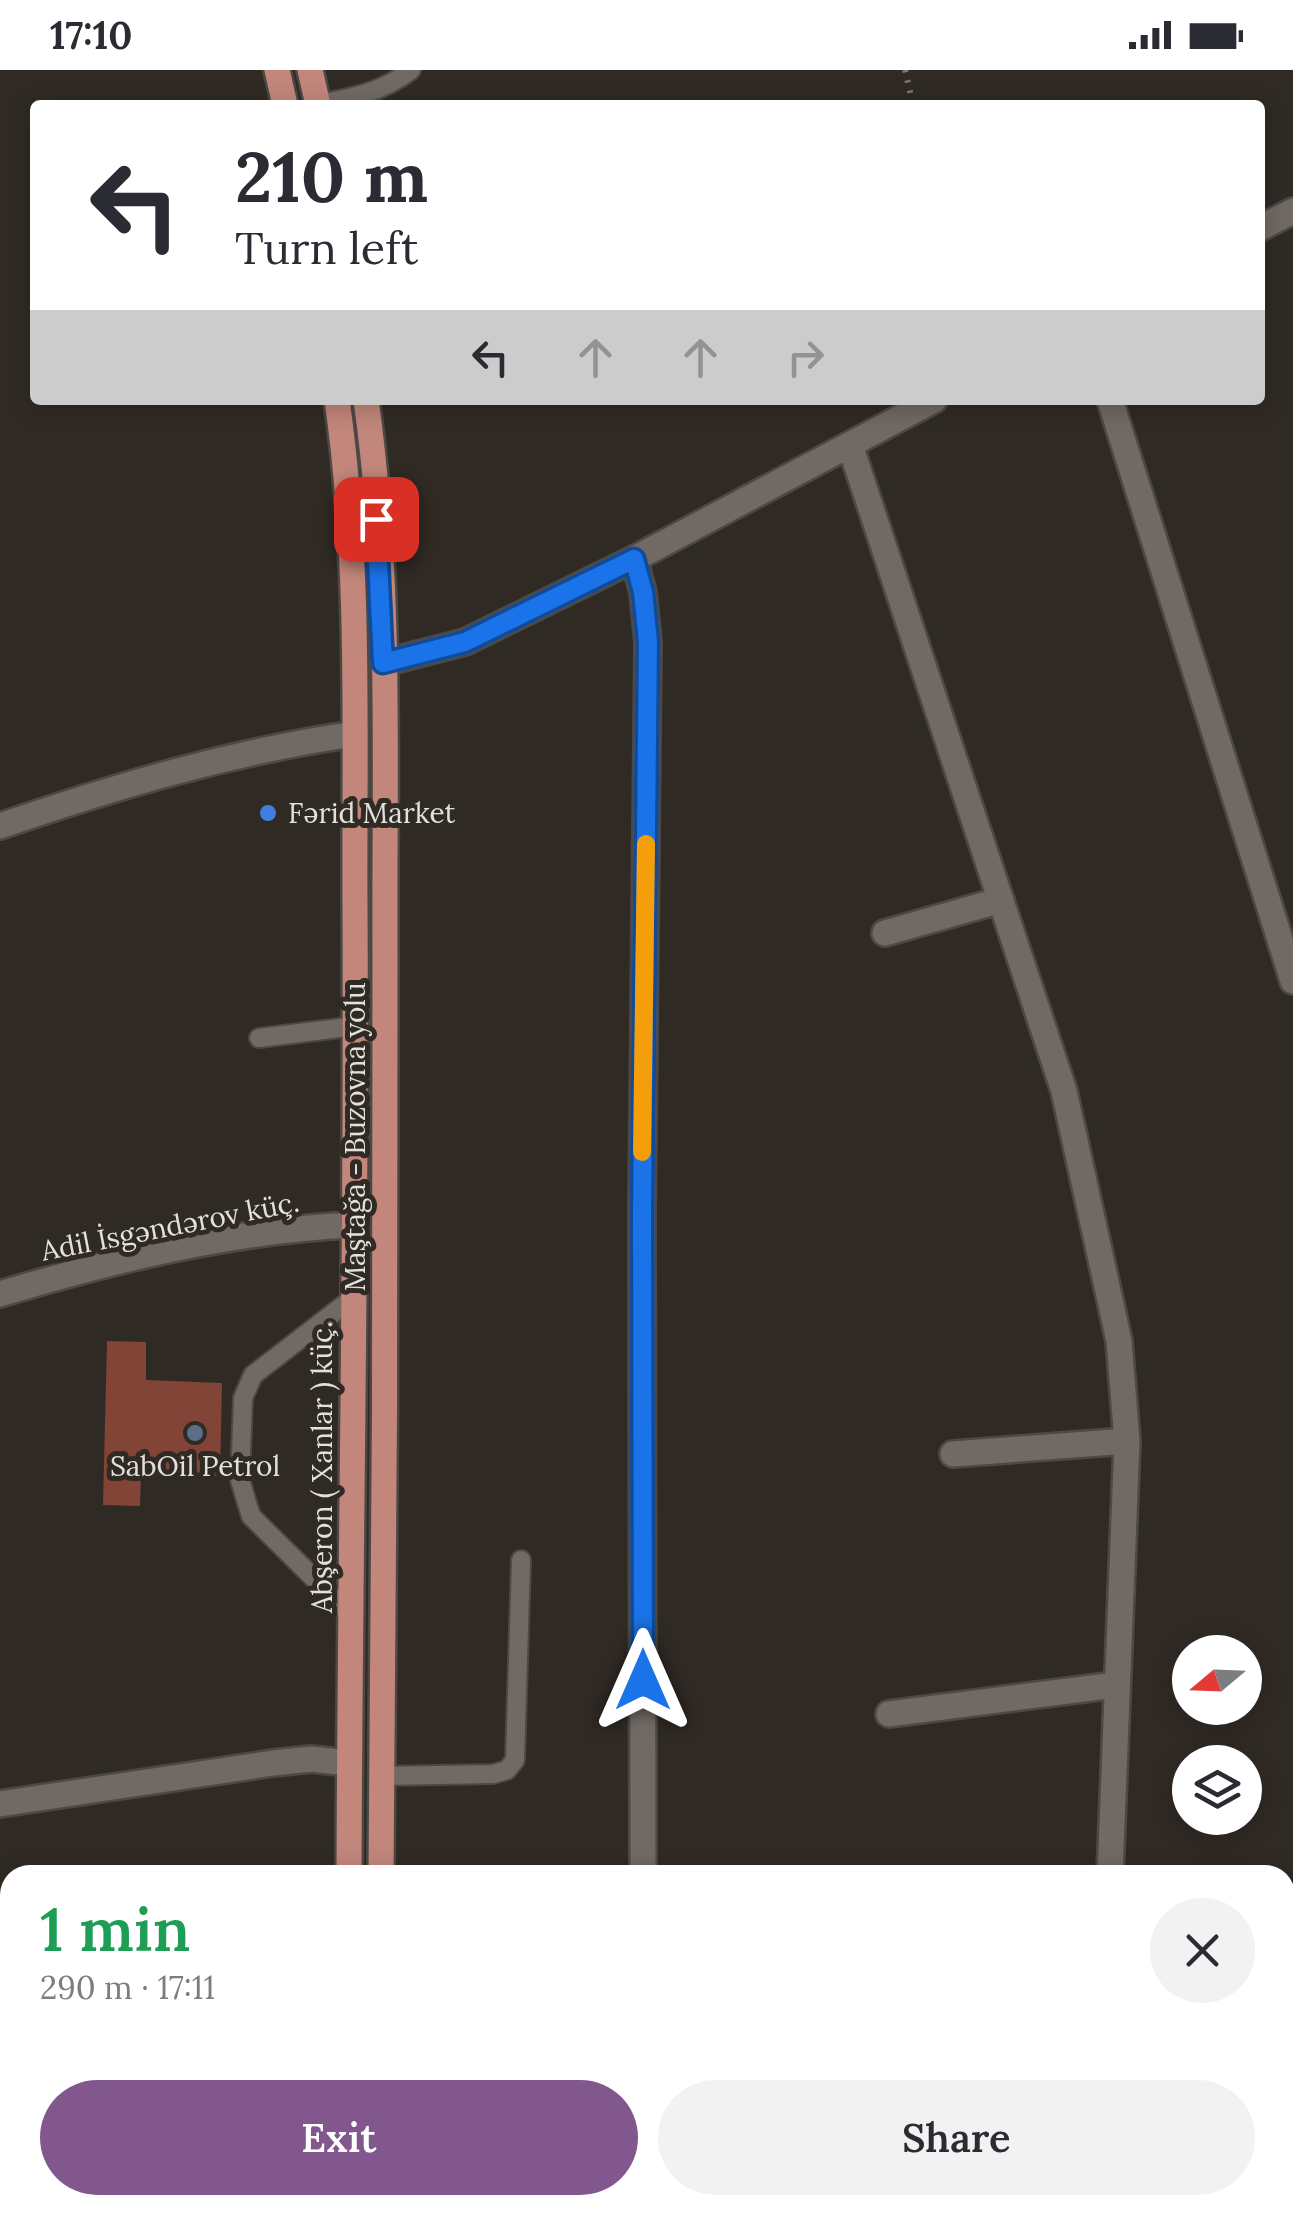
<!DOCTYPE html>
<html lang="en">
<head>
<meta charset="utf-8">
<style>
	body { margin:0; font-family:Lora,serif; background:#f2f2f3; color:#2b2b33; height:100vh; display:flex; flex-direction:column; font-size:38px; white-space:nowrap }
	* { box-sizing:border-box; margin:0 }
	p { font-size:32px; color:#7c7c81 }
	.icon { flex:none; width:55px; height:55px; fill:none; stroke:currentColor; stroke-width:2; stroke-linecap:round; stroke-linejoin:round }
	.map { position:relative; flex:1; overflow:hidden }
	.sheet { position:absolute; left:0px; top:1795px; width:1295px; height:350px; display:flex; flex-direction:column; background:#fff; border-radius:30px 30px 0 0; box-shadow:0 5px 25px #0003 }
	.sheet>* { flex:none }
	.top-card { position:absolute; left:30px; top:30px; width:1235px; height:305px; border-radius:10px; box-shadow:0 5px 25px #0003; background:#fff; color:#2b2b33; overflow:hidden }
	.needle { width:65px; rotate:251deg }
	.controls { position:absolute; left:1172px; top:1565px; display:grid; gap:20px }
	.controls a { display:grid; place-items:center; width:90px; height:90px; border-radius:50%; background:#fff; box-shadow:0 5px 25px #0003; font-size:50px }
	.pin { position:absolute; display:grid; place-items:center; width:85px; height:85px; color:#fff; margin:-42px; border-radius:20px; box-shadow:0 5px 15px #0006 }
	.me { position:absolute; width:110px; margin:-55px; rotate:0deg; stroke-linejoin:round; filter:drop-shadow(0 0 8px #0008) }
	.turn { display:flex; align-items:center; gap:35px; height:210px; padding:0 40px; font-size:45px }
	.turn .icon { width:130px; height:130px; stroke-width:2.5 }
	.turn b { display:block; font-size:70px; line-height:85px }
	.lanes { display:flex; align-items:center; height:95px; padding:0 40px; background:#0003; justify-content:center; gap:50px; direction:ltr }
	.lanes .off { opacity:.35 }
	.round { display:grid; place-items:center; flex:none; width:105px; height:105px; border-radius:52px; background:#f2f2f3 }
	.headline { display:flex; align-items:center; justify-content:space-between; height:170px; padding:0 40px }
	h1 { font-size:60px; font-weight:600; line-height:75px; color:#1e9e55 }
	.cta { display:flex; gap:20px; margin-top:auto; padding:20px 40px }
	.cta a { flex:1; height:115px; border-radius:60px; background:#81578d; color:#fff; font-size:40px; font-weight:600; line-height:115px; text-align:center }
	.cta a+a { background:#f2f2f3; color:#2b2b33 }
	.status { display:flex; justify-content:space-between; align-items:center; height:70px; padding:0 50px; background:#fff; direction:ltr }
	.status svg { height:28px; fill:currentColor }
	.map>svg:first-child { display:block }
</style>
</head>
<body>
<div class="status"><b>17:10</b><svg viewBox="0 0 49 12"><path d="M0 12V9h3v3zM5 12V6h3v6zM10 12V3h3v9zM15 12V0h3v12zM26 1h20v11H26zM47 4h2v5h-2z"/></svg></div>
<div class="map">
<svg width="1293" height="2145" viewBox="0 0 1293 2145">
	<rect width="100%" height="100%" fill="#302a25"/>
	<!-- building -->
	<path fill="#824436" d="M107,1271L146,1272V1310L222,1313L220,1406L141,1404L140,1436L103,1435Z"/>
	<g fill="none" stroke-linecap="round" stroke-linejoin="round">
		<!-- service casing -->
		<g stroke="#4d4844" stroke-width="22">
			<path id="service" d="M318,34C352,28 383,22 411,0
				M259,968L356,956
				M351,1545L251,1446L240,1410L243,1328L253,1305L353,1228
				M382,1706L493,1704L507,1700L515,1690L521,1490"/>
		</g>
		<!-- minor casing -->
		<g stroke="#4d4844" stroke-width="30">
			<path id="minor" d="M1260,158L1293,141
				M1110,330L1293,911
				M850,375L1064,1021L1119,1271L1127,1371L1110,1805
				M634,489L643,522L648,572L642,1142L643,1805
				M383,593L465,572L634,489L934,330
				M0,756C117,716 231,682 354,664
				M885,863L1001,830
				M0,1224C113,1190 235,1160 353,1155
				M953,1384L1127,1371
				M889,1644L1115,1615
				M0,1734L273,1693L311,1689L349,1693
				M1285,1924L1293,1922
				M0,1960L10,1958
				M1285,2050L1293,2090
				M444,2135L465,2145"/>
		</g>
		<!-- primary casing -->
		<g stroke="#4d4844" stroke-width="30">
			<path id="primary" d="M277,0L285,35
				M310,0L318,35
				M337,330C361,496 354,669 355,836C357,1159 350,1482 349,1805
				M366,330C392,512 384,699 385,882C386,1190 384,1497 381,1805
				M346,2145V2135
				M378,2145V2135"/>
		</g>
		<!-- path -->
		<path stroke="#7c7672" stroke-width="6" stroke-dasharray="2.5 8" stroke-linecap="butt" d="M905,0L913,35"/>
		<!-- service -->
		<use href="#service" stroke="#706964" stroke-width="18"/>
		<!-- minor -->
		<use href="#minor" stroke="#706964" stroke-width="25"/>
		<!-- primary -->
		<use href="#primary" stroke="#c2867b" stroke-width="25"/>
	</g>
	<g fill="none" stroke-linecap="round" stroke-linejoin="round">
		<!-- route casing -->
		<g stroke="#114b97" stroke-width="25">
			<path id="route" d="M376,449L383,593L465,572L634,489L643,522L648,572L642,1142L643,1610"/>
		</g>
		<!-- route -->
		<use href="#route" stroke="#1a73e8" stroke-width="18"/>
		<!-- slow -->
		<path stroke="#f59e0b" stroke-width="18" d="M642,1082L646,774"/>
	</g>
	<!-- markers -->
	<circle fill="#3f7fe0" stroke="#302a25" stroke-width="4" cx="268" cy="743" r="10"/>
	<circle fill="#5c6f8a" stroke="#302a25" stroke-width="4" cx="195" cy="1363" r="10"/>
	<g text-anchor="middle" dominant-baseline="central" stroke-width="10" stroke-linejoin="round" paint-order="stroke">
		<!-- poi labels -->
		<g font-size="28" fill="#e4e0dd" stroke="#302a25" text-anchor="start">
			<text x="288" y="743">Fərid Market</text>
			<text x="195" y="1396" text-anchor="middle">SabOil Petrol</text>
		</g>
		<!-- street labels -->
		<g font-size="28" fill="#e4e0dd" stroke="#302a25">
			<text transform="translate(355 1067) rotate(-90)">Maştağa - Buzovna yolu</text>
			<text transform="translate(170 1156) rotate(-11)">Adil İsgəndərov küç.</text>
			<text transform="translate(322 1397) rotate(-90)">Abşeron ( Xanlar ) küç.</text>
		</g>
	</g>
</svg>
<div class="controls">
<a><svg class="needle" viewBox="-14 -14 28 28"><path d="M0-13l5 13h-10z" fill="#e53935"/><path d="M0 13l5-13h-10z" fill="#7c7c81"/></svg></a>
<a><svg class="icon" aria-label="layers" viewBox="0 0 24 24"><path d="M12 4l9 5-9 5-9-5zM3 14l9 5 9-5"/></svg></a>
</div>
<div class="pin" style="left:376px;top:449px;background:#d93025"><svg class="icon" aria-label="arrive" viewBox="0 0 24 24"><path d="M6 21V4h12l-3 4 3 4H6"/></svg></div>
<svg class="me" style="left:643px;top:1610px" viewBox="-20 -20 40 40"><path d="M0-17L14 15 0 8-14 15z" fill="#1a73e8" stroke="#fff" stroke-width="4"/></svg>
<div class="top-card">
<div class="turn"><svg class="icon" aria-label="left" viewBox="0 0 24 24"><path d="M17 20v-9H6M10 6l-5 5 5 5"/></svg><div><b>210 m</b>Turn left</div></div>
<div class="lanes"><svg class="icon" aria-label="left" viewBox="0 0 24 24"><path d="M17 20v-9H6M10 6l-5 5 5 5"/></svg><svg class="icon off" aria-label="ahead" viewBox="0 0 24 24"><path d="M12 20V5M6 11l6-6 6 6"/></svg><svg class="icon off" aria-label="ahead" viewBox="0 0 24 24"><path d="M12 20V5M6 11l6-6 6 6"/></svg><svg class="icon off" aria-label="right" viewBox="0 0 24 24"><path d="M7 20v-9h11M14 6l5 5-5 5"/></svg></div>
</div>
<section class="sheet">
<div class="headline"><div><h1>1 min</h1><p>290 m · 17:11</p></div><a class="round"><svg class="icon" aria-label="close" viewBox="0 0 24 24"><path d="M6 6l12 12M18 6L6 18"/></svg></a></div>
<div class="cta"><a>Exit</a><a>Share</a></div>
</section>
</div>
</body>
</html>
